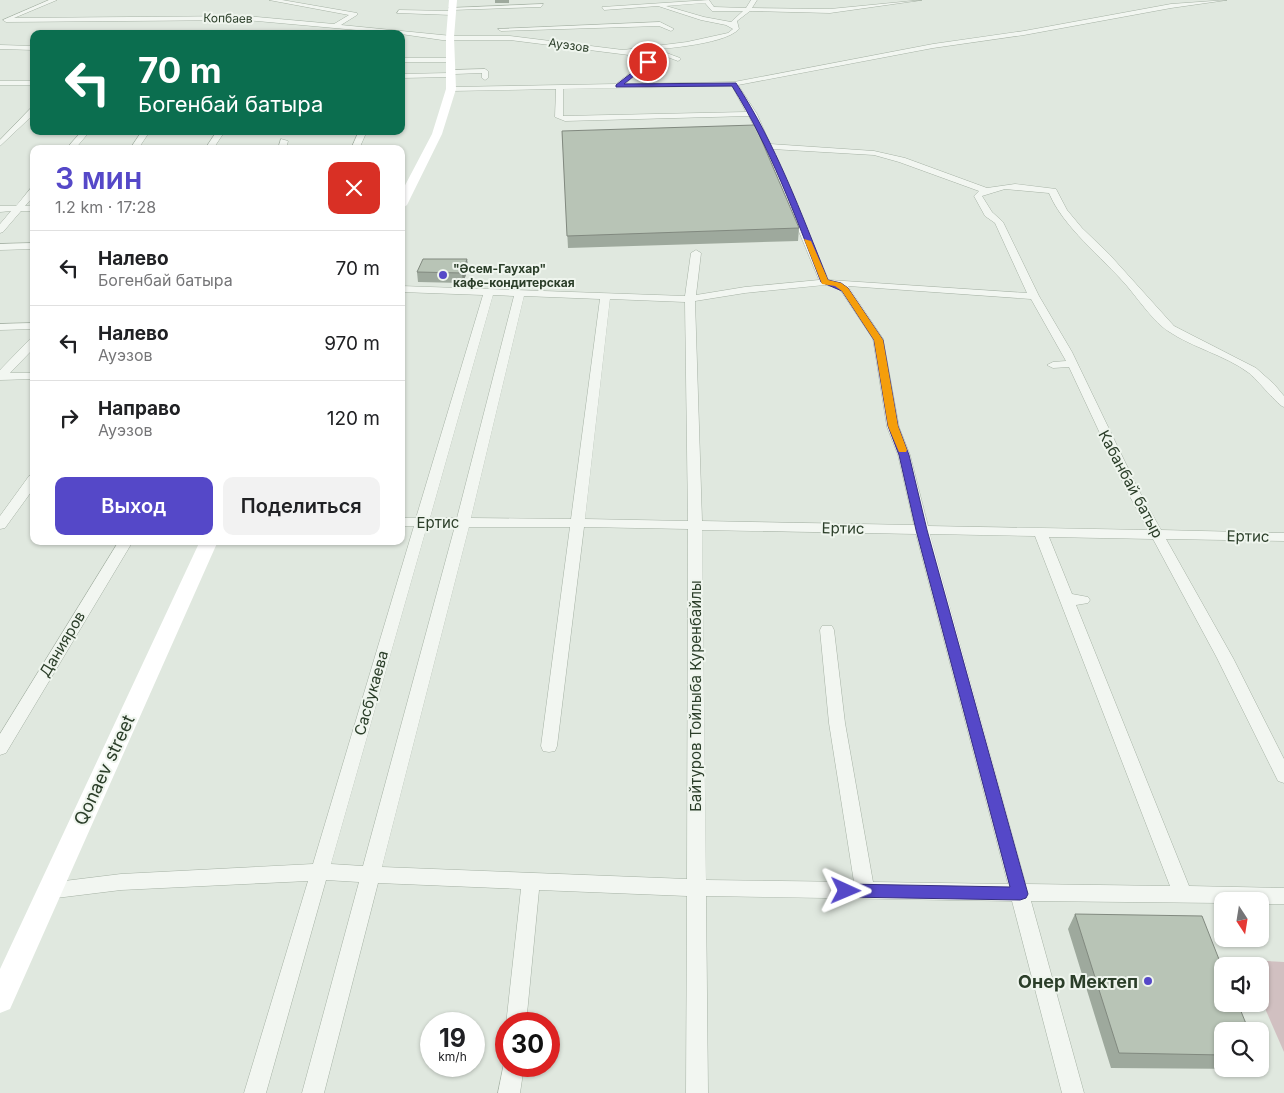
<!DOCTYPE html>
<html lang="ru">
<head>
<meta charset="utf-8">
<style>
	body { margin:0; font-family:Inter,sans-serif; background:#f2f2f2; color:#202124; height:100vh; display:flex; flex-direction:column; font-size:19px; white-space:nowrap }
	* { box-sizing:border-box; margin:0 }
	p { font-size:16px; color:#757577 }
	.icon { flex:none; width:28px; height:28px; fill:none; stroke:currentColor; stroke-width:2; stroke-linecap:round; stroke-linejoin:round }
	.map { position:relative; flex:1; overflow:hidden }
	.sheet { position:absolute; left:30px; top:145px; width:375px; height:400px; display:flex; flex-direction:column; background:#fff; border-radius:10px; box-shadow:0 1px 4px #0004 }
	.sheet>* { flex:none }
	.banner { position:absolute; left:30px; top:30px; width:375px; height:105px; border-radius:10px; box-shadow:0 1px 4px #0004; background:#0b6e4f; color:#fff; overflow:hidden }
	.needle { width:32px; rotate:168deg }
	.fabs { position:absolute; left:1214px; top:892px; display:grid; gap:10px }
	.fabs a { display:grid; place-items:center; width:55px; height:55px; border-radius:10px; background:#fff; box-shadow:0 1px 4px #0004; font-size:25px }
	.speed { position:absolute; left:420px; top:1012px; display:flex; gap:10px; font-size:25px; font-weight:700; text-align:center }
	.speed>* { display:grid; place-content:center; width:65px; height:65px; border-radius:50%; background:#fff; box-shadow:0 1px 4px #0004; line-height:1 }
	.speed small { font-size:12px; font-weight:400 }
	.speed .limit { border:8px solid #d22; background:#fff; color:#111 }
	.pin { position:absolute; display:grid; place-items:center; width:42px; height:42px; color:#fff; margin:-21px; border:2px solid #fff; border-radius:50%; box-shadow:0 1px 5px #0007 }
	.me { position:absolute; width:55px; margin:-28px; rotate:91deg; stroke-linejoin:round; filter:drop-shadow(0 0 4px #0008) }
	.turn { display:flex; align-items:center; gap:18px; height:105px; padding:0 25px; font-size:22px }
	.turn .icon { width:65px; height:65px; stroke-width:2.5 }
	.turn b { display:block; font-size:35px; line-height:42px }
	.round { display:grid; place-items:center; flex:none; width:52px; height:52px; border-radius:10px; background:#f2f2f2 }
	.overview { display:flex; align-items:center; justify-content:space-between; height:85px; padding:0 25px }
	h1 { font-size:30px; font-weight:600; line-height:38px; color:#5548c8 }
	.primary-button { display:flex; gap:10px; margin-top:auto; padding:10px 25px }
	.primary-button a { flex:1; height:58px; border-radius:10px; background:#5548c8; color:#fff; font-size:20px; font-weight:600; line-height:58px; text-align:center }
	.primary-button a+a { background:#f2f2f2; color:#202124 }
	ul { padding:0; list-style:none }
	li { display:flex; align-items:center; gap:15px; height:75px; padding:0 25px; border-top:1px solid #e0e0e0 }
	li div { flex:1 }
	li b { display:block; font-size:19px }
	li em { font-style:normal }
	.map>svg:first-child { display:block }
</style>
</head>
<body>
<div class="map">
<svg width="1284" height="1093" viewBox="0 0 1284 1093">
	<rect width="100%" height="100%" fill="#e0e8df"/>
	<!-- green -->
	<path fill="#d1c0c1" d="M1267,961L1284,962V1052L1260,997V969Z"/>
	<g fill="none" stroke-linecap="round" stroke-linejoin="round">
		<!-- street casing -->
		<g stroke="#a6b2a5" stroke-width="1">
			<path id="street" d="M49,0H57L14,18L246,16L334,24L349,15L269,0H282L357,13V15L341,25L452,36H510L623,50L687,42L728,33L733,29L726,25L701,20L658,6L604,10L602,7L709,0L714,7L746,8L751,0H757L752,8L830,9L922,0L830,13L750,11L737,21L739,29C723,46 655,49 630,52L651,62L625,84L734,82L933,44L1024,31L1171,4L1227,0L1171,8L1024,35L933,48L738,85L757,114L770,144L874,151L905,158L987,188L1015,184L1056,189L1067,210L1082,228L1109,254L1174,326L1256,368L1274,384L1284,396V407C1278,406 1258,380 1249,373C1225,355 1193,348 1168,331C1154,322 1138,299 1127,286C1102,257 1063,227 1049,193L1005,189L982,196L992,212L1003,222L1039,296L1072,352L1138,489L1161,530L1284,533V541L1166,539L1233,658L1284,759V783L1278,781L1217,658L1153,539L1049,537L1072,594L1088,597L1090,600L1088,603L1076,605L1189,886L1284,888V904H1260V901H1222V903L1031,901L1084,1093H1062L1012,901L706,896L708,1093H686L687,896L539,890L526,1024L506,1025L521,889L378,883L324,1093H302L359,882L326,880L266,1093H244L308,881L121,890L48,899L41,897L39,891L41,885L48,883L121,874L313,864L414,526H401V518H416L483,295L401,292V286L685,296L691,253L696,250L701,253L696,295L745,287L819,280L768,157L749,116L565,121L555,117L556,89L451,91L447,89L451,87L616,84L644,62L629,55L510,40H442L401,34L246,20L6,22L3,20ZM705,3L712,11H743L731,22L704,17L666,6ZM732,86L746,112L563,116V89ZM772,149L874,155L899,162L979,191L974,196L985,216L995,223L1027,293L829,280ZM825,285L835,287L841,291L873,339L887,427L898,455L914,525L702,521L695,301L745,293ZM848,286L1031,299L1066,361L1053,362L1047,365L1053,368L1069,367L1126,489L1148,530L928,526L910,455L899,427L883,339ZM493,295L514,296L457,518H430ZM524,296L600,299L571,519L471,518ZM610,299L685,302L688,521L585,519ZM427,526H455L363,866L331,864ZM469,527H570L541,746L543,751L549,752L555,751L557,746L584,527L688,529L687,879L382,867ZM702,530L916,534L1008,884L873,882L845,723L834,630L832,626H822L820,630L829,723L854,882L706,880ZM930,534L1035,536L1170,886L1026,884Z
				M543,4L541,7L452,10L449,8Z
				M399,10L452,11L455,13L452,15L397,13Z
				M660,22L674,29L671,31L659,26L501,31L498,29Z
				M0,45L34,46V50L0,49Z
				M664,52L680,58L681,59L678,61L662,55Z
				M401,58H451L454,60L451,62H401Z
				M485,69L488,71V78L485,80L482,78V73L455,74L452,77L401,78V74L449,73L452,70Z
				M0,81H34V85H0Z
				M31,108H34V114L0,146V140Z
				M82,131H90L75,149H66Z
				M142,131H150L138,149H130Z
				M217,131H225L213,149H205Z
				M359,131H367L359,149H351Z
				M281,139L288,141L286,149H278Z
				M31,188H34V196L25,206L34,205V211H21L3,232L0,233V224L11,211L0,212V206H16Z
				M34,243V249L0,250V244Z
				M34,323V329L0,330V324Z
				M34,338V348L10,373H34V379L0,380V370L30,339Z
				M34,475V488L5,528L0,529V516L29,476Z
				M119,541H133L6,753L0,755V734Z
				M505,1058L506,1066H524L520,1093H498Z"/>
		</g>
		<!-- street -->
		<use href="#street" fill="#f2f6f1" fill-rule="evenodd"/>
		<!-- secondary -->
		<path fill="#fff" fill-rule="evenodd" d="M449,0H457L454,37L456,89L442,134L407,205L401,209V193L432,134L446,89V37Z
			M200,541H218L10,1009L0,1013V969Z"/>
	</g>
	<!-- wall -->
	<path fill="#9ea99d" d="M495,0H509V3H495Z
		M562,131L799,228L798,241L568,248Z
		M467,259L468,269L463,283L418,282L417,272Z
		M1075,914L1222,1031V1069H1248L1111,1068L1068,929Z"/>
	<!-- shaded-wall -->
	<path fill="#81897f" d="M467,259L468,269L463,283L462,273Z"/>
	<!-- building -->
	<path fill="#b8c4b6" stroke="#81897f" d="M755,125L799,228L567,236L562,131Z
		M423,259H467L462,273L417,272Z
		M1075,914L1202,916L1222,967V1004H1238L1249,1031H1222V1055L1119,1053Z"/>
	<!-- route -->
	<path fill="#5548c8" stroke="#372f82" d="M648,60L650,63L624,84L736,83C776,144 801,213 828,280L841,283L848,288L883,340L898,426L909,455L927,530L1028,894L1026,898L1020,900L846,897L841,895L838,891L841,886L846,884L1010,887L916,530L899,455L888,426L874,340L842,291L821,282C795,215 770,147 732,86L616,87V85Z"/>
	<!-- slow -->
	<path fill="#f59e0b" d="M804,239L811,241L828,280L841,283L848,288L883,340L898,426L907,450L906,452H899L888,426L874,340L842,291L835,286L822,284Z"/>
	<!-- markers -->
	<g fill="#5548c8" stroke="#eff5ee" stroke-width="2">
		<circle cx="443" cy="275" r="5"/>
		<circle cx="1148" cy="981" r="5"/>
	</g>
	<g text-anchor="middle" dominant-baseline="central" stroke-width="4" stroke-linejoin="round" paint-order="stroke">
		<!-- far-street labels -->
		<g font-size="12" fill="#2b3e29" stroke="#eff5ee">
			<text transform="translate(228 18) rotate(1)">Копбаев</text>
			<text transform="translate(569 45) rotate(8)">Ауэзов</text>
		</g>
		<!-- far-poi labels -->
		<g font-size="12" font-weight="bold" fill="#2b3e29" stroke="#eff5ee" text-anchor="start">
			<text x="453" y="268">"Әсем-Гаухар"<tspan x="453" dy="14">кафе-кондитерская</tspan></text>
		</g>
		<!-- street labels -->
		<g font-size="15" fill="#2b3e29" stroke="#eff5ee">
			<text transform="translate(1131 484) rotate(62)">Кабанбай батыр</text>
			<text x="438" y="522">Ертис</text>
			<text transform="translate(843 528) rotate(1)">Ертис</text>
			<text transform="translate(1248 536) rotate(1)">Ертис</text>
			<text transform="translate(62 644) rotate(-59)">Данияров</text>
			<text transform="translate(371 693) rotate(-74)">Сасбукаева</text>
			<text transform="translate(695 696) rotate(-90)">Байтуров Тойлыба Куренбайлы</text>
		</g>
		<!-- near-street labels -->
		<g font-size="18" fill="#2b3e29" stroke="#eff5ee">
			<text transform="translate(104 770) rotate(-65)">Qonaev street</text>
		</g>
		<!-- near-poi labels -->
		<g font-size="18" font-weight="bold" fill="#2b3e29" stroke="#eff5ee" text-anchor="end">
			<text x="1138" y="981">Онер Мектеп</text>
		</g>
	</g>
</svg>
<div class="fabs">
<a><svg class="needle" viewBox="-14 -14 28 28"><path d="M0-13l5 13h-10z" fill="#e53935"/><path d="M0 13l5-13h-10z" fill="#757577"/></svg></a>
<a><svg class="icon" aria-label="sound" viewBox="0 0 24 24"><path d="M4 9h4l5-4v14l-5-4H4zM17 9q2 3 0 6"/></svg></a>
<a><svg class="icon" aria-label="search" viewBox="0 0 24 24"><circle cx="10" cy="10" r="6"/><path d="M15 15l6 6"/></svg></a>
</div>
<div class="speed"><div>19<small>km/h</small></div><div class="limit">30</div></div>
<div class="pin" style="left:648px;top:62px;background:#d93025"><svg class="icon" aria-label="arrive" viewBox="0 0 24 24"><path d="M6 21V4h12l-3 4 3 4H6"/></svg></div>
<svg class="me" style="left:846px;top:891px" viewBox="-20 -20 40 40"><path d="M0-17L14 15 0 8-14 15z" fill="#5548c8" stroke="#fff" stroke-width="4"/></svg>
<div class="banner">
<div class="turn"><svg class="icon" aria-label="left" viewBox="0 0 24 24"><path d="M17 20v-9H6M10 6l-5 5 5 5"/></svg><div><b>70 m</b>Богенбай батыра</div></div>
</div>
<section class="sheet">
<div class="overview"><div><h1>3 мин</h1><p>1.2 km · 17:28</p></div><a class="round" style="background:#d93025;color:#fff"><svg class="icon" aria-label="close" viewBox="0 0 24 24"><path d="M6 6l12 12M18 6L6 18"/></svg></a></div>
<ul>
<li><svg class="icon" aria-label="left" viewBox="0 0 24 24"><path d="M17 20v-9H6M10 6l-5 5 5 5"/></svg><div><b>Налево</b><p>Богенбай батыра</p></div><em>70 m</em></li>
<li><svg class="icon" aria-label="left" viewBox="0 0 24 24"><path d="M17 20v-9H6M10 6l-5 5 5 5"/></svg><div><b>Налево</b><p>Ауэзов</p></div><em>970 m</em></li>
<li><svg class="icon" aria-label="right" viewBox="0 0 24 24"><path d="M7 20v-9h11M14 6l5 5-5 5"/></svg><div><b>Направо</b><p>Ауэзов</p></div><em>120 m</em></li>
</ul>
<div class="primary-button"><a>Выход</a><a>Поделиться</a></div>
</section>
</div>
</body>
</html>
